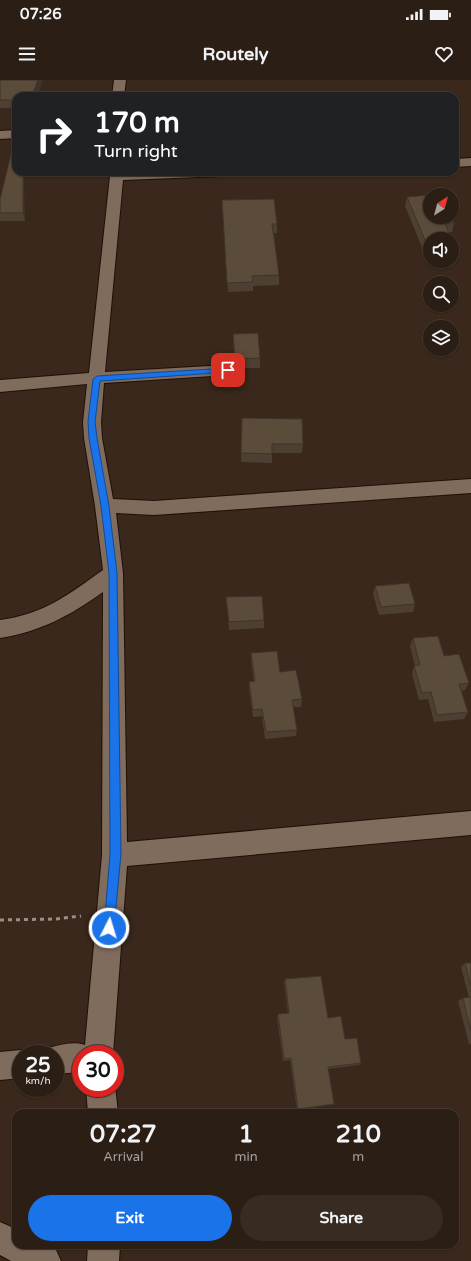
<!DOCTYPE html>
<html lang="en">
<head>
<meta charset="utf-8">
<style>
	body { margin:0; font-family:"Varela Round",sans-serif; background:#372b22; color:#f1f3f6; height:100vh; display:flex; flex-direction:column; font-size:15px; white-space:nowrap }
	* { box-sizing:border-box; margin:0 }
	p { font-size:13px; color:#a6a2a0 }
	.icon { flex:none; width:22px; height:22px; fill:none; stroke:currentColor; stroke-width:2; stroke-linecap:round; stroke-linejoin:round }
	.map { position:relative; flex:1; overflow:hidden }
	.side { position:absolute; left:12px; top:1029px; width:447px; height:140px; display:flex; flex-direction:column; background:#2b1e14; border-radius:12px; box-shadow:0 1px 3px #0004,0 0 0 1px #473c34 }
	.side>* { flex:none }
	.banner { position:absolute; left:12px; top:12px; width:447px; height:84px; border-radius:12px; box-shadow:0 1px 3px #0004,0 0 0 1px #473c34; background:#202124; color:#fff; overflow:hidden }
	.needle { width:26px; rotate:36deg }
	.buttons { position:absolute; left:423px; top:108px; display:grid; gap:8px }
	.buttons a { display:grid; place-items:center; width:36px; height:36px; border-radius:50%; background:#2b1e14; box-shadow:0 1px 3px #0004,0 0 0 1px #473c34; font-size:20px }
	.speed { position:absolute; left:12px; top:965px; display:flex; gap:8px; font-size:20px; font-weight:700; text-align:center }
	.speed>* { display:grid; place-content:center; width:52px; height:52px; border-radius:50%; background:#2b1e14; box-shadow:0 1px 3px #0004,0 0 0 1px #473c34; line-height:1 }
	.speed small { font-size:10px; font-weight:400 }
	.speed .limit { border:6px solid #d22; background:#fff; color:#111 }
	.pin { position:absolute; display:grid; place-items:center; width:34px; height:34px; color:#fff; margin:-17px; border-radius:8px; box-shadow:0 2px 6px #0006 }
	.me { position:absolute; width:44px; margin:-22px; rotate:5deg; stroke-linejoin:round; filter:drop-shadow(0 0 3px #0008) }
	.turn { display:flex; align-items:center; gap:14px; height:84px; padding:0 16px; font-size:18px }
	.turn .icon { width:52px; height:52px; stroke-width:2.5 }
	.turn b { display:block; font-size:28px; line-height:34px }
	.eta { display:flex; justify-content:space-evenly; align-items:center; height:68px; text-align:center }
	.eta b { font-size:24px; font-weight:800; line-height:28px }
	.cta { display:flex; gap:8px; margin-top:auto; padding:8px 16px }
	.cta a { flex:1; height:46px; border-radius:24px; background:#1a73e8; color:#fff; font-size:16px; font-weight:800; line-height:46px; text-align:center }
	.cta a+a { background:#372b22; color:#f1f3f6 }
	.status { display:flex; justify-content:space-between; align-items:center; height:28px; padding:0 20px; background:#2b1e14; direction:ltr }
	.status svg { height:11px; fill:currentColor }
	header { display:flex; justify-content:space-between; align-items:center; height:52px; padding:0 16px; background:#2b1e14; font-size:18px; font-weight:800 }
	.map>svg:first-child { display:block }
</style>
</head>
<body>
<div class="status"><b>07:26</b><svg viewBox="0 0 49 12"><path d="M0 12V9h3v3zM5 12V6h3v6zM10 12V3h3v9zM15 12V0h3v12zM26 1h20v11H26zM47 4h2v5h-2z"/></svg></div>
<header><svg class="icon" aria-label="menu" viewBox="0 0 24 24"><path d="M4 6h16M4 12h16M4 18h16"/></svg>Routely<svg class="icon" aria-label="heart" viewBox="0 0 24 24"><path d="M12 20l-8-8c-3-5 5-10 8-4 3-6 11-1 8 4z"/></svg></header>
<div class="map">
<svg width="471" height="1181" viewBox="0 0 471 1181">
	<rect width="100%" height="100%" fill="#39281b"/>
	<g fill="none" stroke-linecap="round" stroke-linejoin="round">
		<!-- minor casing -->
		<g stroke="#201005" stroke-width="2">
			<path id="minor" d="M114,0H126L124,16H112Z
				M16,50V58L0,59V51Z
				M471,78V86L455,87V79Z
				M108,92H230L228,95L223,96L123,100L105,292L228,285L234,286L236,290L234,294L228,295L104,303L101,342L102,358L113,419L154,421L471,399V413L154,435L116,433L123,493L127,762L471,731V755L127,786L113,974H81V992L55,994V974H43L45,970C56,965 74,961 85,965L102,775L103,512C71,535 40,552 0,558V540C44,534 68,515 103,490L95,426L84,358L83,342L87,304L0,312V300L89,293L110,96Z
				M21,970L31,974H21V998L0,1000V972Z
				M115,1006L118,1033H88L86,1008H115Z
				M0,1142L16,1149V1165H47L56,1170L61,1181H11L0,1175Z
				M88,1165H120L119,1181H87Z"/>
		</g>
		<!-- path -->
		<path stroke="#9c8e83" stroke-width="3" stroke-dasharray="4 4" stroke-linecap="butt" d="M0,840L56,839L81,836"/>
		<!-- minor -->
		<use href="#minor" fill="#806c5d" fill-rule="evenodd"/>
	</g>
	<!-- wall -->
	<path fill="#4d4032" d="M0,0H43L37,16H16V28H0Z
		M14,62L25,141H0V119Z
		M407,117L454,143L452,152H449L430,159V181H452V161L456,172L454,181L428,182L405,126Z
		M222,120L277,144V153H274L279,195V205L253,206V211L228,212Z
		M233,254L260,278V288H237L235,285L233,263Z
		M242,338L303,364L302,373H272V383L241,382Z
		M375,506L415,524L413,532L379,535L373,514Z
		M226,517L264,540V548L229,550Z
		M413,558L444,576L469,603L465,610L461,611L468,632L464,639L434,642L428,619L419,620L412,594L414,586H415L410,566Z
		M251,573L280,592L302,619L301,627H293L297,650L296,656L265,659L262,636L253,637L249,609V602H254L251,581Z
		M465,883H471V964H469L458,921L463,918H469L461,887Z
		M285,899L328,938L345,959L361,983L359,985L328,989L334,1024L332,1025L297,1030L290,980L283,981L277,937L278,934L288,933L284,903Z"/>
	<!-- shaded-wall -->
	<path fill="#3f3429" d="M38,0H43L37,16H32Z
		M23,92H24L25,141L23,133Z"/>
	<!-- building -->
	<path fill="#5a4b3a" stroke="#3f3429" d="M0,0H38L32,16H16V20H0Z
		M14,62H16V92H23V133H0V119Z
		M430,115V137H451L454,143H445L451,159H430V172L407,117Z
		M274,119L277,144H272L279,195L252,196L253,202L227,203L222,120Z
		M452,161L456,172H452Z
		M258,253L260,278L237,279L235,276L233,254Z
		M242,338L302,339L303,364H272V374L241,373Z
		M409,503L415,524L381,527L375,506Z
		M262,516L264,540L229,542L226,517Z
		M438,556L444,576L459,574L469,603L459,604L468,632L437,635L431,612L422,613L414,586L420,585L413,558Z
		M277,571L280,592L296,590L302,619L292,620L297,650L266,652L262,629L253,630L249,602L255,601L251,573Z
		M465,883H471V906Z
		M321,896L328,938L341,936L345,959L357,958L361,983L328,987L334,1024L298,1029L291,978L284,979L278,934L289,933L285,899Z
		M471,917V951L463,918Z"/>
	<!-- route -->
	<path fill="#1a73e8" stroke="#114b97" d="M228,288L230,289V292L100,301L95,342L97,358L109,426L117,493L121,774L114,848L113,852L109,854L105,852L104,848L110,774L109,493L101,426L89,358L88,342L93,299L97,296Z"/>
</svg>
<div class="buttons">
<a><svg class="needle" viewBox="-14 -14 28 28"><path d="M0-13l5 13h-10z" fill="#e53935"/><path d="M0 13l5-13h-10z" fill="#a6a2a0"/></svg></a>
<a><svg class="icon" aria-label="sound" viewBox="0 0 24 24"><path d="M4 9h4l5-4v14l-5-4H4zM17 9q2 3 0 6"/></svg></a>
<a><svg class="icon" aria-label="search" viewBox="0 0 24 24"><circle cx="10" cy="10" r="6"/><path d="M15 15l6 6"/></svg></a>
<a><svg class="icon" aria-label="layers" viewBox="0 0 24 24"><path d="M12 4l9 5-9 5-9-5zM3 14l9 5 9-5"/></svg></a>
</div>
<div class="speed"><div>25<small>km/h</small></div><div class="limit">30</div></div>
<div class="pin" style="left:228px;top:290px;background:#d93025"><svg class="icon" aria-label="arrive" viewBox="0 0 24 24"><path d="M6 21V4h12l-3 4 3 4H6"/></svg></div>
<svg class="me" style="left:109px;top:848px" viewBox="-20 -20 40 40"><circle r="17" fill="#1a73e8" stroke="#fff" stroke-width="3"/><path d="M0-11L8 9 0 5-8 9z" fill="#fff"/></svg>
<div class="banner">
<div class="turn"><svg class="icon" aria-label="right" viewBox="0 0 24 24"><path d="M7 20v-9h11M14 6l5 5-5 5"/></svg><div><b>170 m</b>Turn right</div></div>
</div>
<section class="side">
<div class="eta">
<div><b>07:27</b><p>Arrival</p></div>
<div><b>1</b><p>min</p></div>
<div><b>210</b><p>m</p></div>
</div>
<div class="cta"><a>Exit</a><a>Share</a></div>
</section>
</div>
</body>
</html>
